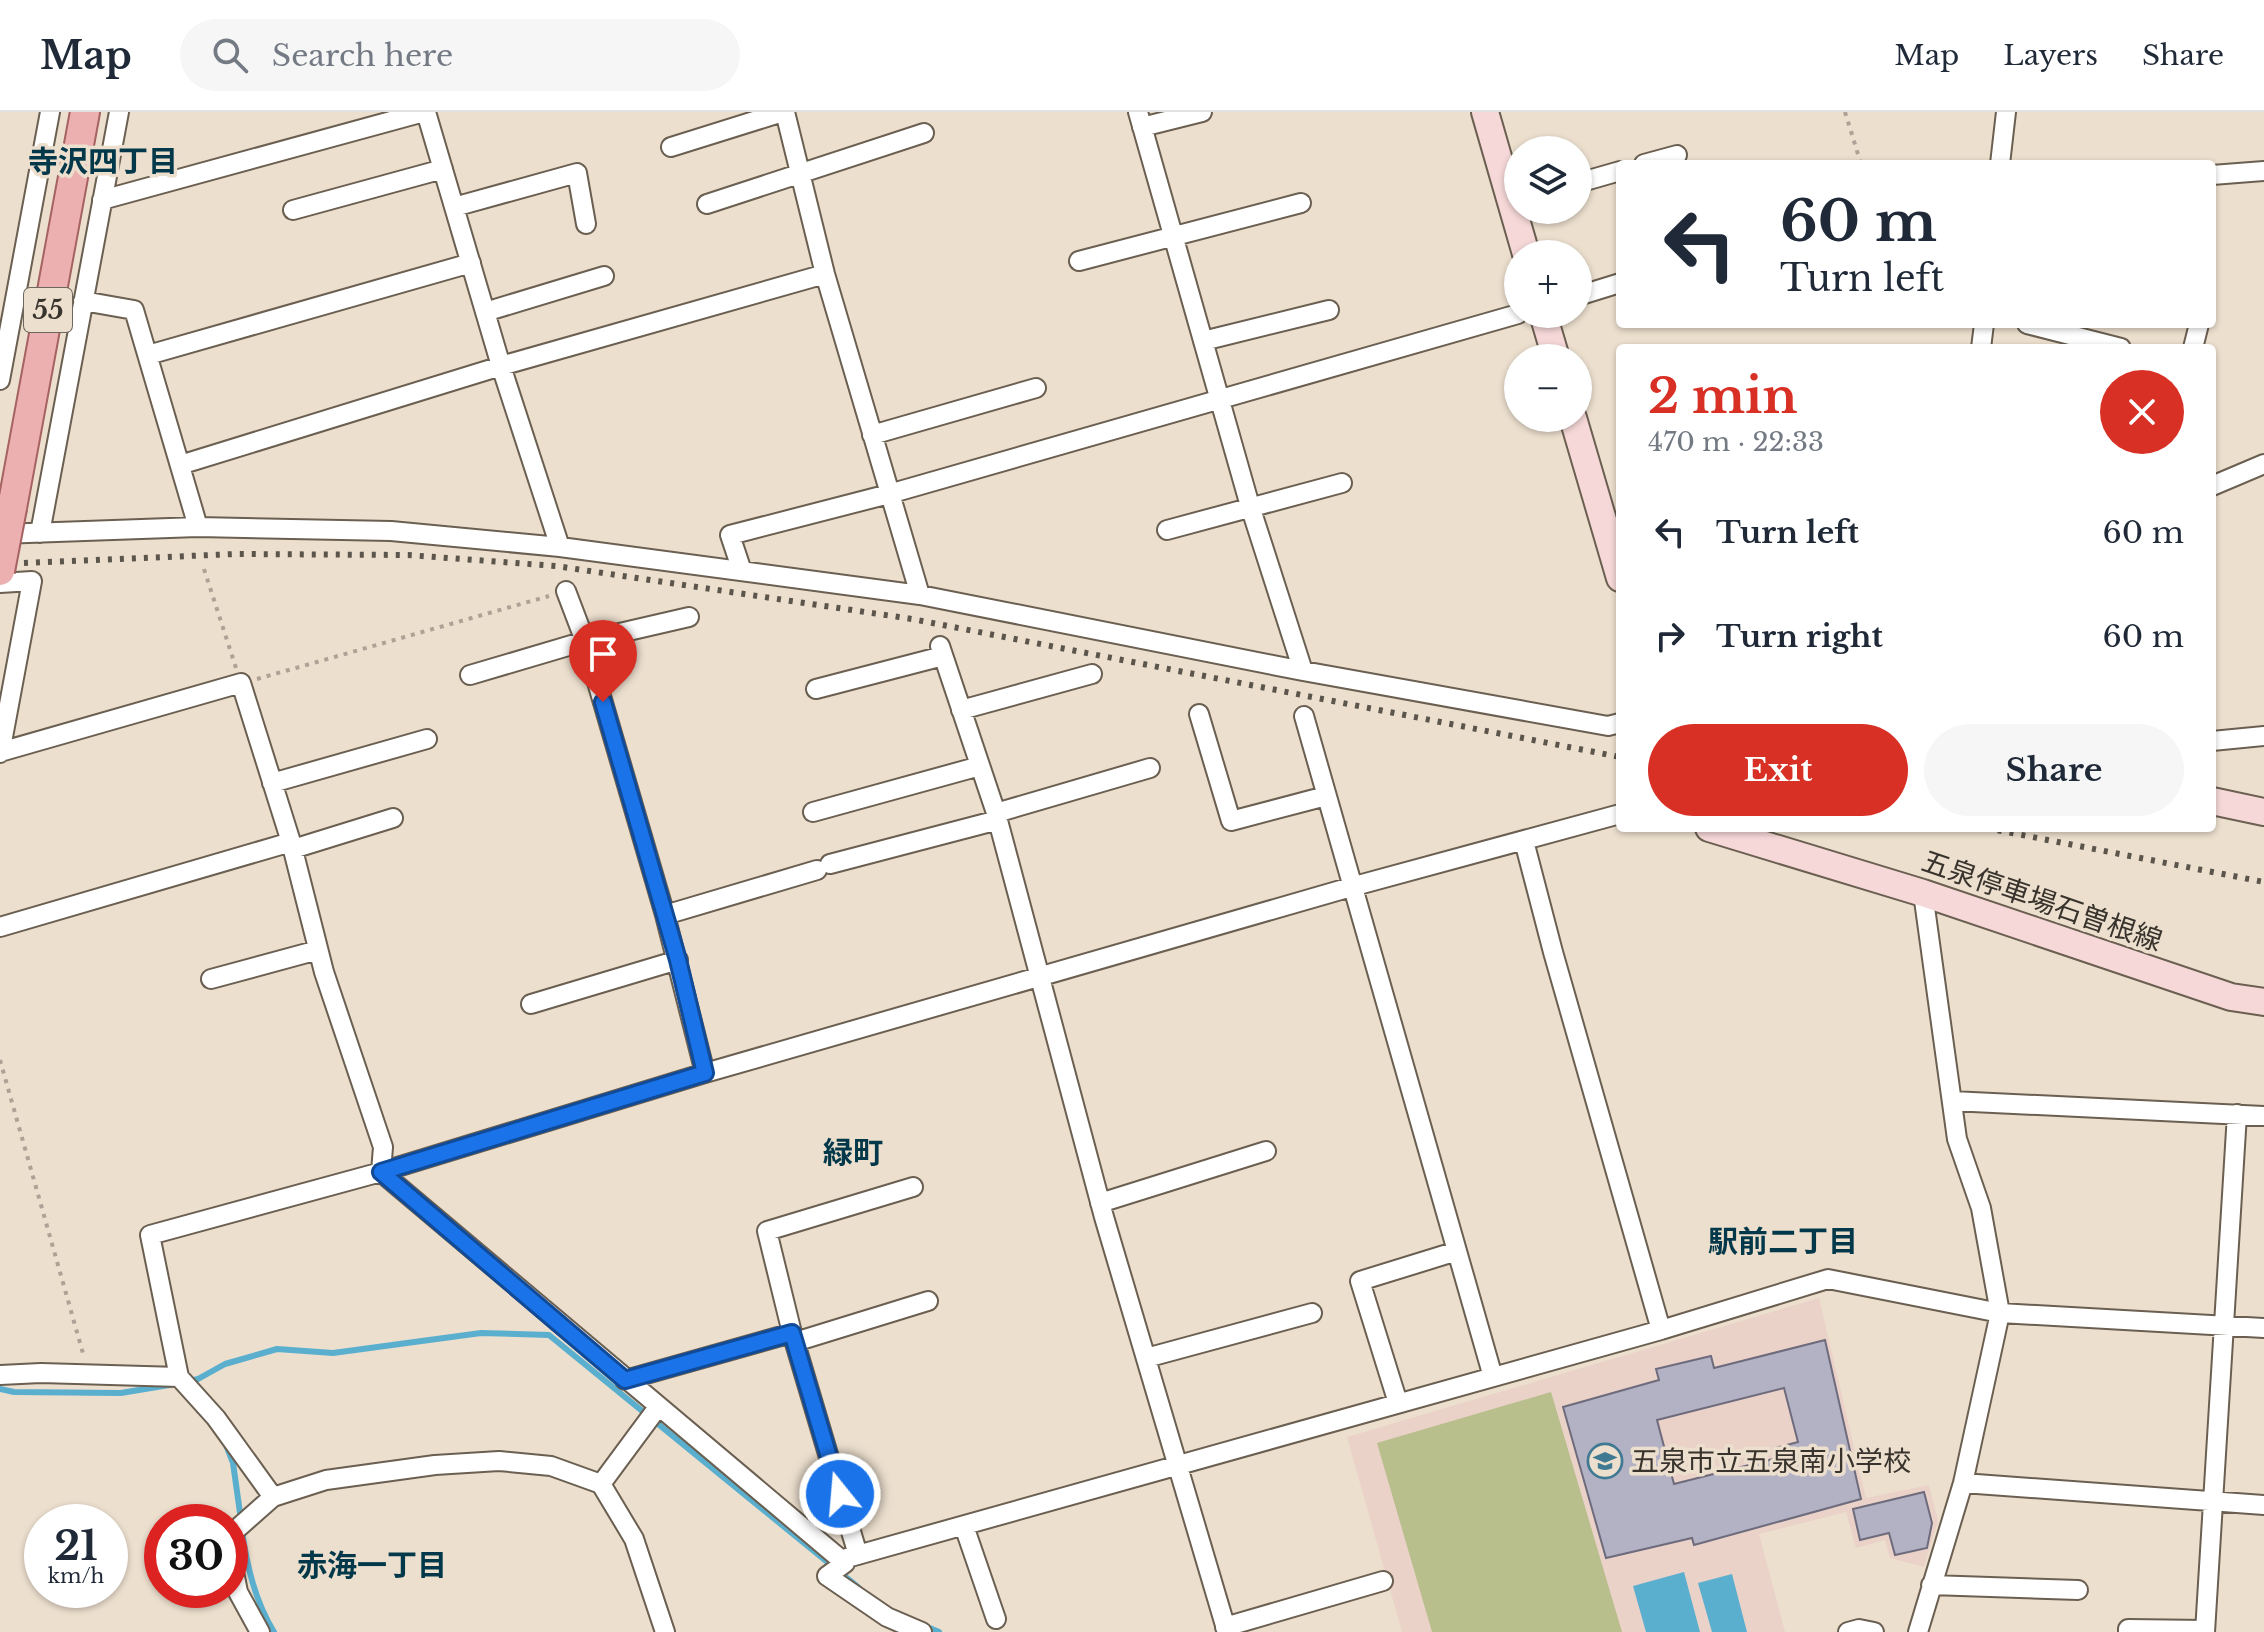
<!DOCTYPE html>
<html lang="en">
<head>
<meta charset="utf-8">
<style>
	body { margin:0; font-family:"Libre Baskerville","Noto Sans JP",serif; background:#f6f6f7; color:#1f2937; height:100vh; display:flex; flex-direction:column; font-size:30px; white-space:nowrap }
	* { box-sizing:border-box; margin:0 }
	p { font-size:26px; color:#747a83 }
	.icon { flex:none; width:44px; height:44px; fill:none; stroke:currentColor; stroke-width:2; stroke-linecap:round; stroke-linejoin:round }
	.map { position:relative; flex:1; overflow:hidden }
	.drawer { position:absolute; left:1616px; top:232px; width:600px; height:488px; display:flex; flex-direction:column; background:#fff; border-radius:8px; box-shadow:0 2px 6px #0004 }
	.drawer>* { flex:none }
	.hud { position:absolute; left:1616px; top:48px; width:600px; height:168px; border-radius:8px; box-shadow:0 2px 6px #0004; background:#fff; color:#1f2937; overflow:hidden }
	.buttons { position:absolute; left:1504px; top:24px; display:grid; gap:16px }
	.buttons a { display:grid; place-items:center; width:88px; height:88px; border-radius:50%; background:#fff; box-shadow:0 2px 6px #0004; font-size:40px }
	.speed { position:absolute; left:24px; top:1392px; display:flex; gap:16px; font-size:40px; font-weight:700; text-align:center }
	.speed>* { display:grid; place-content:center; width:104px; height:104px; border-radius:50%; background:#fff; box-shadow:0 2px 6px #0004; line-height:1 }
	.speed small { font-size:20px; font-weight:400 }
	.speed .limit { border:12px solid #d22; background:#fff; color:#111 }
	.pin { position:absolute; display:grid; place-items:center; width:68px; height:68px; color:#fff; margin:-82px -34px; border-radius:50% 50% 50% 0; rotate:-45deg; box-shadow:0 0 8px #0007 }
	.pin .icon { rotate:45deg }
	.me { position:absolute; width:88px; margin:-44px; rotate:343deg; stroke-linejoin:round; filter:drop-shadow(0 0 6px #0008) }
	.turn { display:flex; align-items:center; gap:28px; height:168px; padding:0 32px; font-size:36px }
	.turn .icon { width:104px; height:104px; stroke-width:2.5 }
	.turn b { display:block; font-size:56px; line-height:68px }
	.round { display:grid; place-items:center; flex:none; width:84px; height:84px; border-radius:42px; background:#f6f6f7 }
	.head { display:flex; align-items:center; justify-content:space-between; height:136px; padding:0 32px }
	h1 { font-size:48px; font-weight:700; line-height:60px; color:#d93025 }
	.action { display:flex; gap:16px; margin-top:auto; padding:16px 32px }
	.action a { flex:1; height:92px; border-radius:48px; background:#d93025; color:#fff; font-size:32px; font-weight:700; line-height:92px; text-align:center }
	.action a+a { background:#f6f6f7; color:#1f2937 }
	ul { padding:0; list-style:none }
	li { display:flex; align-items:center; gap:24px; height:104px; padding:0 32px }
	li div { flex:1 }
	li b { display:block; font-size:30px }
	li em { font-style:normal }
	header { display:flex; align-items:center; gap:48px; box-sizing:border-box; height:112px; padding:0 40px; background:#fff; border-bottom:2px solid #e0e1e3 }
	header strong { font-size:38px }
	nav { display:flex; gap:44px; margin-inline-start:auto; font-size:28px }
	.search { width:560px; height:72px; background:#f6f6f7; display:flex; align-items:center; gap:20px; box-sizing:border-box; padding:0 28px; border-radius:44px; color:#747a83; font-size:30px }
	.map>svg:first-child { display:block }
</style>
</head>
<body>
<header>
<strong>Map</strong>
<div class="search"><svg class="icon" aria-label="search" viewBox="0 0 24 24"><circle cx="10" cy="10" r="6"/><path d="M15 15l6 6"/></svg>Search here</div>
<nav><a>Map</a><a>Layers</a><a>Share</a></nav>
</header>
<div class="map">
<svg width="2264" height="1520" viewBox="0 0 2264 1520">
	<rect width="100%" height="100%" fill="#ecdfce"/>
	<!-- education -->
	<path fill="#ead2c8" d="M1819,1186L1866,1386L1929,1373L1938,1409L1924,1455L1890,1446L1885,1428L1856,1436L1846,1400L1759,1422L1785,1520H1402L1347,1325Z"/>
	<!-- green -->
	<path fill="#b8be8c" d="M1551,1280L1622,1520H1432L1377,1331Z"/>
	<!-- water -->
	<path fill="#5bafce" d="M1684,1460L1700,1520H1646L1633,1474Z
		M1732,1462L1747,1520H1712L1698,1471Z"/>
	<g fill="none" stroke-linecap="round" stroke-linejoin="round">
		<!-- stream -->
		<path stroke="#5bafce" stroke-width="6" d="M186,1270L198,1267L225,1252L277,1237L333,1241L481,1221L549,1223L858,1475
			M0,1277L14,1280L121,1281L175,1272
			M226,1333L233,1351L241,1408
			M242,1419C247,1454 255,1489 274,1520
			M925,1514L939,1520"/>
	</g>
	<!-- building -->
	<path fill="#b3b1c4" stroke="#6d6b7c" stroke-width="2" fill-rule="evenodd" d="M1825,1228L1861,1387L1694,1433L1692,1426L1606,1446L1563,1295L1659,1268L1656,1257L1711,1244L1714,1256ZM1784,1276L1798,1330L1775,1336L1777,1346L1674,1372L1657,1308Z
		M1924,1380L1932,1411L1927,1436L1895,1443L1889,1421L1860,1428L1853,1397Z"/>
	<g fill="none" stroke-linecap="round" stroke-linejoin="round">
		<!-- street casing -->
		<g stroke="#6a5f50" stroke-width="22">
			<path id="street" d="M426,0L501,254L560,435
				M785,0L825,162L920,483
				M1138,0L1250,394L1303,559
				M1142,15L1202,0
				M671,35L783,0
				M1644,52L1677,43
				M2000,52L2006,0
				M2212,63L2264,59
				M1578,71L1620,59
				M102,88L424,0
				M707,92L924,21
				M454,95L577,61L586,112
				M293,98L443,57
				M1079,149L1301,91
				M1578,184L1620,171
				M83,189L134,198L198,415
				M485,200L604,164
				M2027,212L2121,236
				M1203,229L1329,198
				M1981,236L1984,212
				M2193,236L2199,212
				M148,243L471,151
				M0,268L50,0
				M872,323L1036,276
				M180,353L501,254L825,162
				M2212,374L2264,352
				M1167,418L1342,371
				M40,421L119,0
				M0,422L198,415L391,419L560,435L920,483L1303,559L1608,614L1620,611
				M742,459L730,423L889,382L1518,202
				M0,471L32,469L0,641
				M566,479L585,529L665,803L705,961
				M940,534L996,701L1104,1105L1227,1520
				M470,563L585,529L689,505
				M816,577L943,544
				M961,598L1092,562
				M1199,602L1231,709L1326,684
				M1304,604L1493,1265
				M2212,629L2264,624
				M0,640L241,571L291,730L324,860L383,1035L381,1060
				M272,671L427,627
				M813,700L980,654
				M996,701L1150,656
				M1524,729L1553,840L1661,1218
				M293,737L393,706
				M830,752L998,708
				M665,803L817,758
				M0,815L291,730
				M211,867L318,838
				M531,892L678,848
				M1952,989L2264,1004
				M381,1060L845,1451L847,1446L1661,1218L1828,1167L2000,1201L2264,1216
				M1100,1091L1266,1039
				M792,1221L767,1119L913,1075
				M795,1230L928,1189
				M1146,1246L1312,1201
				M0,1263L41,1261L179,1265
				M625,1268L792,1221L858,1443
				M1398,1291L1360,1169L1457,1139
				M1963,1371L2264,1393
				M601,1372L658,1295
				M273,1385L216,1306L179,1265L150,1123L381,1060L705,961L1351,775L1620,702
				M964,1414L996,1507
				M230,1423L273,1385L326,1368L435,1353L499,1349L551,1354L601,1372L634,1427L665,1520
				M230,1440L238,1480L260,1520
				M845,1451L827,1464L887,1505L922,1520
				M1931,1473L2078,1478
				M1225,1515L1383,1469
				M1848,1520L1859,1517L1874,1520
				M1918,1520L1963,1371L2000,1201L1981,1096L1957,1027L1923,781
				M2128,1520V1517L2205,1518
				M2205,1520L2237,1002"/>
		</g>
		<!-- secondary casing -->
		<g stroke="#6a5f50" stroke-width="30">
			<path id="secondary" d="M1485,0L1526,142
				M1543,202L1556,246
				M1573,306L1620,466
				M2212,689L2264,700
				M1709,716L1923,781L2231,885L2264,890"/>
		</g>
		<!-- primary casing -->
		<g stroke="#a56260" stroke-width="32">
			<path id="primary" d="M12,396L85,0"/>
		</g>
		<!-- path -->
		<path stroke="#aca295" stroke-width="4" stroke-dasharray="4 6" stroke-linecap="butt" d="M1845,0L1861,52
			M204,457L236,556
			M257,567L549,484
			M0,948L84,1245"/>
		<!-- street -->
		<use href="#street" stroke="#fff" stroke-width="18"/>
		<!-- secondary -->
		<use href="#secondary" stroke="#f6d8d8" stroke-width="26"/>
		<!-- primary -->
		<use href="#primary" stroke="#ecb0b0" stroke-width="28"/>
		<!-- rail -->
		<path stroke="#5b554c" stroke-width="6" stroke-dasharray="4 8" stroke-linecap="butt" d="M0,452L236,442L408,443L556,454L912,507L1620,645
			M1986,716L2264,770"/>
		<!-- primary-bridge casing -->
		<g stroke="#a56260" stroke-width="32" stroke-linecap="butt">
			<path id="primary-bridge" d="M0,459L12,396"/>
		</g>
		<!-- primary-bridge -->
		<use href="#primary-bridge" stroke="#ecb0b0" stroke-width="28"/>
	</g>
	<g fill="none" stroke-linecap="round" stroke-linejoin="round">
		<!-- route casing -->
		<g stroke="#114b97" stroke-width="20">
			<path id="route" d="M603,590L678,848L705,961L381,1060L625,1268L792,1221L840,1382"/>
		</g>
		<!-- route -->
		<use href="#route" stroke="#1a73e8" stroke-width="14"/>
	</g>
	<!-- icons -->
	<defs>
		<g id="school-ring" transform="scale(1.8)"><circle r="9.5" fill="#ecdfce" stroke="#3f7992" stroke-width="1.5"/><path d="M0-5L7-2L0 1L-7-2ZM-4 1L0 2.5L4 1V4Q0 6-4 4Z" fill="#3f7992"/></g>
	</defs>
	<g fill-rule="evenodd">
		<use href="#school-ring" x="1605" y="1349"/>
	</g>
	<g text-anchor="middle" dominant-baseline="central" stroke-width="7" stroke-linejoin="round" paint-order="stroke">
		<!-- shield labels -->
		<rect fill="#ecdfce" stroke="#6e675d" stroke-width="2" x="24" y="176" width="48" height="44" rx="6"/>
		<g font-size="26" font-weight="bold" fill="#38332c">
			<text x="48" y="198">55</text>
		</g>
		<!-- street labels -->
		<g font-size="28" fill="#38332c" stroke="#ecdfce">
			<text transform="translate(2042 789) rotate(19)">五泉停車場石曽根線</text>
		</g>
		<!-- poi labels -->
		<g font-size="28" fill="#38332c" stroke="#ecdfce" text-anchor="start">
			<text x="1631" y="1349">五泉市立五泉南小学校</text>
		</g>
		<!-- neighbourhood labels -->
		<g font-size="30" font-weight="bold" fill="#03384a" stroke="#ecdfce">
			<text x="103" y="49">寺沢四丁目</text>
			<text x="853" y="1040">緑町</text>
			<text x="1783" y="1129">駅前二丁目</text>
			<text x="372" y="1453">赤海一丁目</text>
		</g>
	</g>
</svg>
<div class="buttons">
<a><svg class="icon" aria-label="layers" viewBox="0 0 24 24"><path d="M12 4l9 5-9 5-9-5zM3 14l9 5 9-5"/></svg></a>
<a>+</a>
<a>−</a>
</div>
<div class="speed"><div>21<small>km/h</small></div><div class="limit">30</div></div>
<div class="pin" style="left:603px;top:590px;background:#d93025"><svg class="icon" aria-label="arrive" viewBox="0 0 24 24"><path d="M6 21V4h12l-3 4 3 4H6"/></svg></div>
<svg class="me" style="left:840px;top:1382px" viewBox="-20 -20 40 40"><circle r="17" fill="#1a73e8" stroke="#fff" stroke-width="3"/><path d="M0-11L8 9 0 5-8 9z" fill="#fff"/></svg>
<div class="hud">
<div class="turn"><svg class="icon" aria-label="left" viewBox="0 0 24 24"><path d="M17 20v-9H6M10 6l-5 5 5 5"/></svg><div><b>60 m</b>Turn left</div></div>
</div>
<section class="drawer">
<div class="head"><div><h1>2 min</h1><p>470 m · 22:33</p></div><a class="round" style="background:#d93025;color:#fff"><svg class="icon" aria-label="close" viewBox="0 0 24 24"><path d="M6 6l12 12M18 6L6 18"/></svg></a></div>
<ul>
<li><svg class="icon" aria-label="left" viewBox="0 0 24 24"><path d="M17 20v-9H6M10 6l-5 5 5 5"/></svg><div><b>Turn left</b></div><em>60 m</em></li>
<li><svg class="icon" aria-label="right" viewBox="0 0 24 24"><path d="M7 20v-9h11M14 6l5 5-5 5"/></svg><div><b>Turn right</b></div><em>60 m</em></li>
</ul>
<div class="action"><a>Exit</a><a>Share</a></div>
</section>
</div>
</body>
</html>
